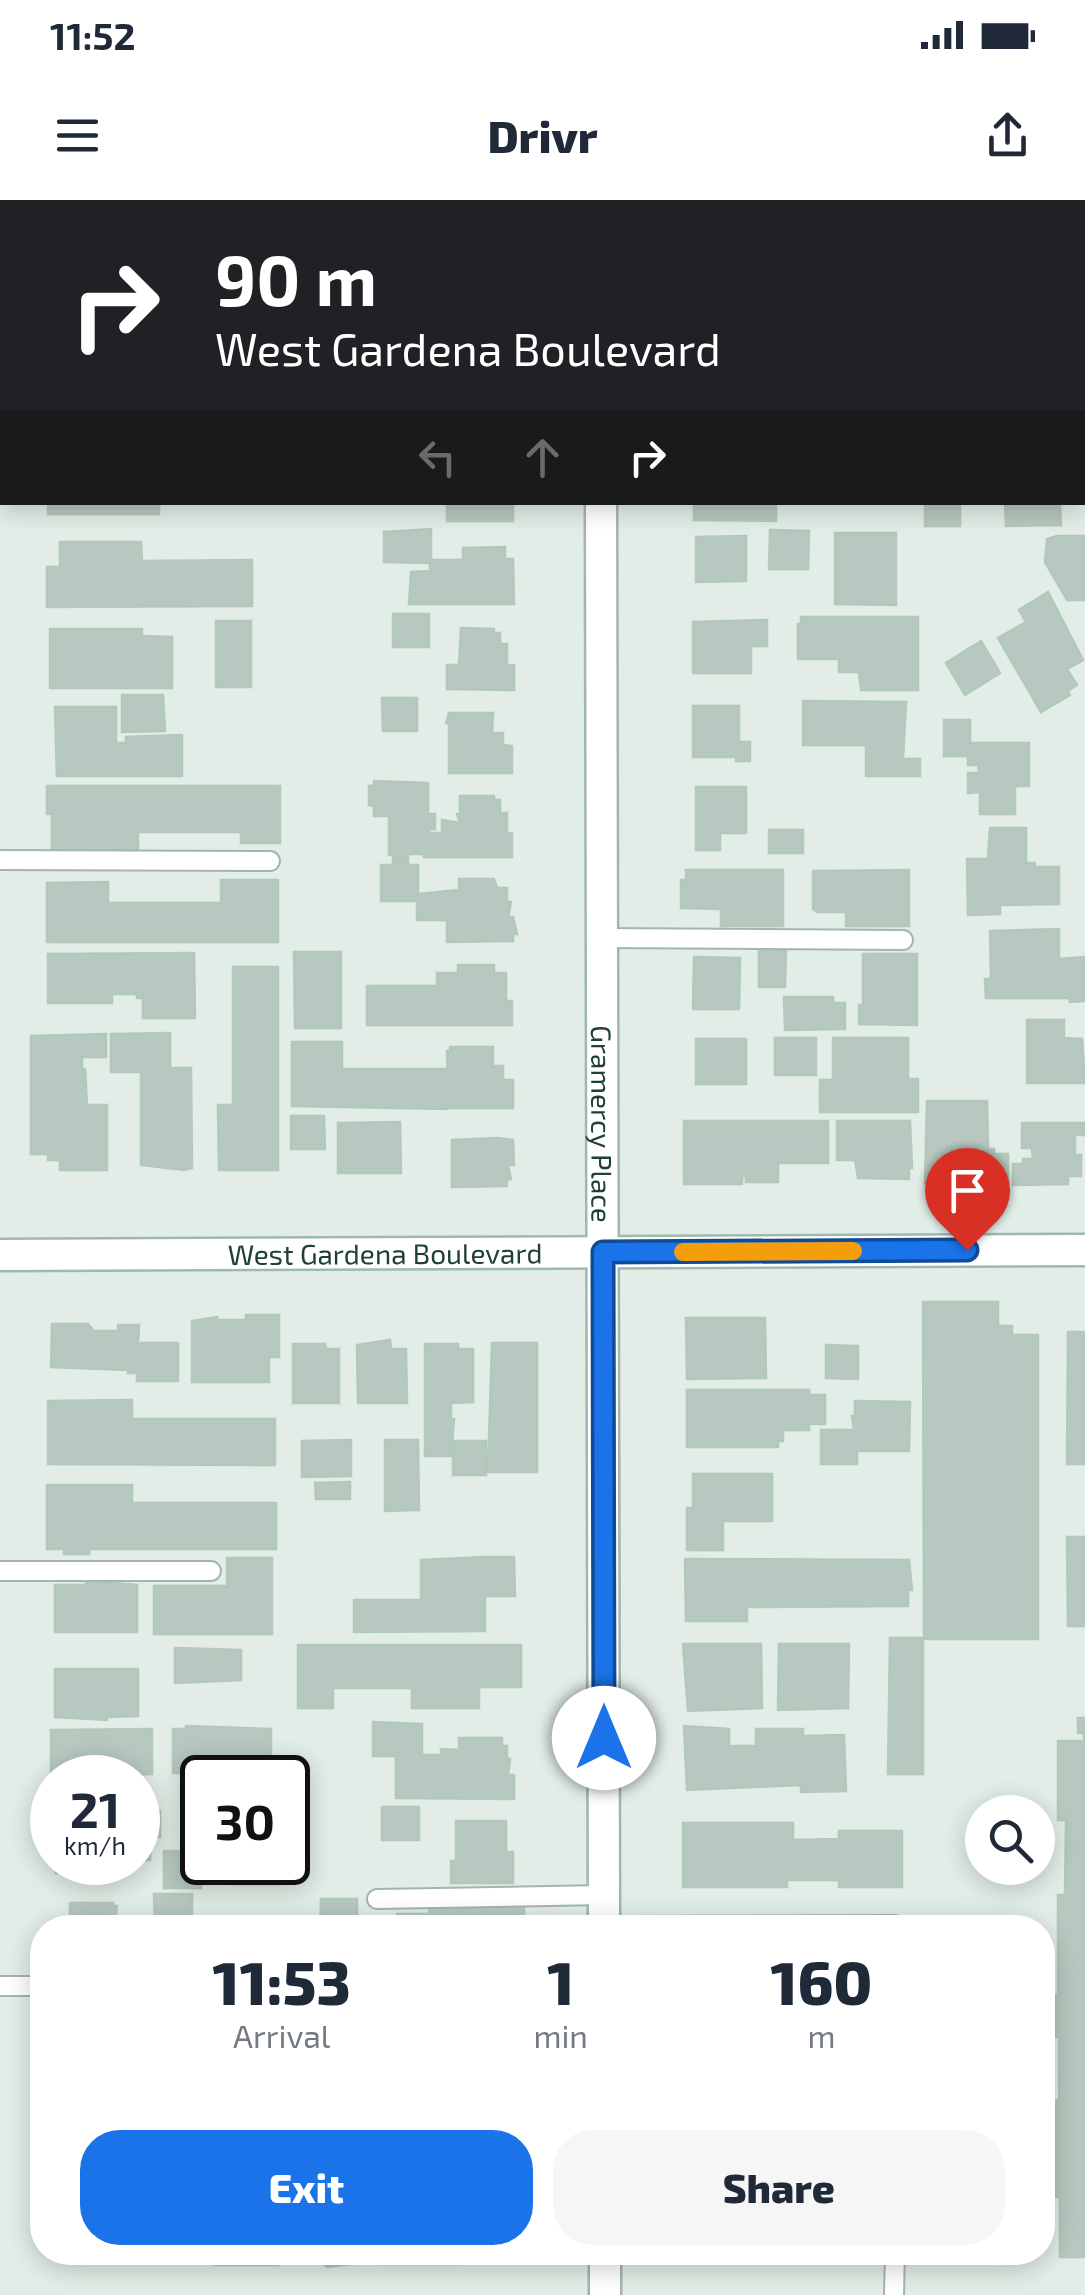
<!DOCTYPE html>
<html lang="en">
<head>
<meta charset="utf-8">
<style>
	body { margin:0; font-family:"Exo 2",sans-serif; background:#f6f6f7; color:#1f2937; height:100vh; display:flex; flex-direction:column; font-size:38px; white-space:nowrap }
	* { box-sizing:border-box; margin:0 }
	p { font-size:32px; color:#747a83 }
	.icon { flex:none; width:55px; height:55px; fill:none; stroke:currentColor; stroke-width:2; stroke-linecap:round; stroke-linejoin:round }
	.map { position:relative; flex:1; overflow:hidden }
	.side { position:absolute; left:30px; top:1715px; width:1025px; height:350px; display:flex; flex-direction:column; background:#fff; border-radius:40px; box-shadow:0 5px 25px #0003 }
	.side>* { flex:none }
	.banner { position:absolute; left:0px; top:0px; width:1085px; height:305px; box-shadow:0 5px 25px #0003; background:#202124; color:#fff; overflow:hidden }
	.tools { position:absolute; left:965px; top:1595px; display:grid; gap:20px }
	.tools a { display:grid; place-items:center; width:90px; height:90px; border-radius:50%; background:#fff; box-shadow:0 5px 25px #0003; font-size:50px }
	.speed { position:absolute; left:30px; top:1555px; display:flex; gap:20px; font-size:50px; font-weight:700; text-align:center }
	.speed>* { display:grid; place-content:center; width:130px; height:130px; border-radius:50%; background:#fff; box-shadow:0 5px 25px #0003; line-height:1 }
	.speed small { font-size:25px; font-weight:400 }
	.speed .limit { border:5px solid #111; border-radius:15px; background:#fff; color:#111 }
	.pin { position:absolute; display:grid; place-items:center; width:85px; height:85px; color:#fff; margin:-102px -42px; border-radius:50% 50% 50% 0; rotate:-45deg; box-shadow:0 0 10px #0007 }
	.pin .icon { rotate:45deg }
	.me { position:absolute; width:110px; margin:-55px; rotate:0deg; stroke-linejoin:round; filter:drop-shadow(0 0 8px #0008) }
	.turn { display:flex; align-items:center; gap:35px; height:210px; padding:0 50px; font-size:45px }
	.turn .icon { width:130px; height:130px; stroke-width:2.5 }
	.turn b { display:block; font-size:70px; line-height:85px }
	.lanes { display:flex; align-items:center; height:95px; padding:0 50px; background:#0003; justify-content:center; gap:50px; direction:ltr }
	.lanes .off { opacity:.35 }
	.eta { display:flex; justify-content:space-evenly; align-items:center; height:170px; text-align:center }
	.eta b { font-size:60px; font-weight:800; line-height:70px }
	.cta { display:flex; gap:20px; margin-top:auto; padding:20px 50px }
	.cta a { flex:1; height:115px; border-radius:40px; background:#1a73e8; color:#fff; font-size:40px; font-weight:800; line-height:115px; text-align:center }
	.cta a+a { background:#f6f6f7; color:#1f2937 }
	.status { display:flex; justify-content:space-between; align-items:center; height:70px; padding:0 50px; background:#fff; direction:ltr }
	.status svg { height:28px; fill:currentColor }
	header { display:flex; justify-content:space-between; align-items:center; height:130px; padding:0 50px; background:#fff; font-size:45px; font-weight:800 }
	.map>svg:first-child { display:block }
</style>
</head>
<body>
<div class="status"><b>11:52</b><svg viewBox="0 0 49 12"><path d="M0 12V9h3v3zM5 12V6h3v6zM10 12V3h3v9zM15 12V0h3v12zM26 1h20v11H26zM47 4h2v5h-2z"/></svg></div>
<header><svg class="icon" aria-label="menu" viewBox="0 0 24 24"><path d="M4 6h16M4 12h16M4 18h16"/></svg>Drivr<svg class="icon" aria-label="share" viewBox="0 0 24 24"><path d="M12 15V3M7 8l5-5 5 5M5 13v7h14v-7"/></svg></header>
<div class="map">
<svg width="1085" height="2095" viewBox="0 0 1085 2095">
	<rect width="100%" height="100%" fill="#e1ede6"/>
	<!-- building -->
	<path fill="#b6c8bf" stroke="#b3c8bc" stroke-width="2.5" d="M18,0H269V2H18Z
		M1082,53L1085,54V163H1082Z
		M48,302H159V314H48Z
		M447,302H513V321H447Z
		M694,302H776V321L694,320Z
		M925,302H960V326H925Z
		M1005,302H1060L1061,325L1006,326Z
		M431,329V360H463V348L505,347V359H513L514,404H409L411,372L430,371V363L384,362V332Z
		M770,330L809,331L808,369H769Z
		M835,333H896V405L835,404Z
		M746,336V381L696,382V337Z
		M1057,336H1085V400H1067L1045,362L1047,339Z
		M60,342H141L142,361L252,360V406L47,407V367H60Z
		M1048,392L1083,460L1067,469L1077,485L1068,491L1070,495L1041,512L998,438L1026,422L1019,410Z
		M393,414H429V447H393Z
		M801,417H918V490H861L859,472H839V459H798V424H801Z
		M767,420V446H751V473H693V422Z
		M216,421H251V487H216Z
		M461,428L494,429V433H500V444H507V465H514V490L447,489V465H459Z
		M50,429H142V436L172,437V488H50Z
		M981,441L1000,473L965,495L946,463Z
		M122,495H163L165,531L122,532Z
		M382,498H417V531H383Z
		M803,501L906,502L903,559H920V576H866V545H803Z
		M693,506H739V542H750V561H736V557H693Z
		M55,507H116V543H126V537L182,535V576H57Z
		M449,513H493L492,533H503V545L512,546V573H449V523H446Z
		M944,520H970V543H1029V586H1015V614H980V592L968,593V573H979L978,565H968V556H944Z
		M374,581L428,583V614H435V629H429V633H442V620L460,623L457,614H460V596H494V600H500V613H507V633H512V657H424V654H408V663H393V655H389V616H374V606L369,605V586H374Z
		M47,586H280V643H241V632H138V651H52V614H47Z
		M696,587H746V633H720V650H696Z
		M990,628H1026V663H1035V667H1059V704L1000,705V714L968,715L967,659H988Z
		M769,630H803V653H769Z
		M381,665H418V694L459,690V679H494L497,688H507V702H511L508,717H513L517,734H513V741L447,742V720H417V701H381Z
		M686,670H783V726H721V709L681,708V680H686Z
		M909,670V726H846V712H817L813,709V671Z
		M221,680H278V742H47V683L108,682V703H221Z
		M1059,729V759L1085,757V801L1070,802L1069,798H986L985,779H991L990,731Z
		M759,750H786L785,787H759Z
		M294,752H341V828H295Z
		M194,753L195,818H143V798H137V794H112V803H48V754Z
		M863,754H917V825L859,824V805H863Z
		M694,757L740,758L739,809H693Z
		M458,765H494V773H506V801H512V825H367V786H437V773H458Z
		M233,767H278V970H219L218,905H233Z
		M784,797H833V803H845V829L785,830Z
		M1027,820H1064V838L1082,839L1085,883H1027Z
		M170,833V868H191L192,968L184,970L141,965V872H111V834Z
		M106,834V857H82V869H85L87,905H107V970H60V960H48V954H31V836Z
		M775,838H816V875H775Z
		M833,838H908V879H918V912H820V880H833Z
		M696,839H746V884H696Z
		M292,842H342V869H447V909L292,906Z
		M450,847H493V866H503V880H513V908H449L447,851H450Z
		M927,901H987L988,949H994V954H1008V982L925,984Z
		M291,916H324L325,949H291Z
		M684,921H828V963H778V982H746V976H742V984H684Z
		M837,921H910L912,968H909V979L858,978L855,960H837Z
		M400,922L401,973H338V923Z
		M1022,923H1085V935H1075V955H1081V976H1068V984L1013,985V964H1023V959H1033L1032,948H1022Z
		M497,938L513,940L514,965H508L511,979H507V986L452,987V940Z
		M923,1102H998V1126H1012V1135H1038V1439H924Z
		M246,1115H279V1157H269V1182H192V1121L217,1117V1120H246Z
		M686,1118H765L766,1178L687,1179Z
		M52,1124H88L94,1131H118V1125H139L138,1143H178V1181H137V1173H128V1170L51,1167Z
		M1068,1132H1085V1264H1067Z
		M390,1140L391,1149H406L407,1203H358L357,1145Z
		M492,1143H537V1272H488Z
		M293,1144H325L326,1149H339V1203H293Z
		M425,1144H458V1149H473V1202L451,1203V1219H454L451,1256H425Z
		M826,1145L858,1146V1179L826,1178Z
		M687,1190H809V1195H825V1224H809V1230H783V1241H778V1247H687Z
		M132,1200V1219H275V1265L48,1264V1201Z
		M855,1201L910,1202L909,1251H857V1264H821V1230H854L852,1216H855Z
		M351,1240V1276L302,1277V1241Z
		M385,1240H418L419,1310L385,1311Z
		M453,1241H486V1275H453Z
		M693,1274H772V1321H723V1350H687V1308H693Z
		M350,1282V1299H316L315,1283Z
		M47,1285H132V1303H276V1349H89V1354H64V1349H47Z
		M1067,1337H1085V1426H1068Z
		M484,1357H514L515,1396H485V1431L354,1432V1400H421V1360Z
		M227,1358H272V1434H154V1386H227Z
		M685,1359L909,1360L912,1390H908V1406L747,1407V1421H686Z
		M86,1381L137,1385V1432H55V1385H86Z
		M890,1438H923V1574H888Z
		M683,1444H761L762,1508L688,1511Z
		M779,1444H849L848,1508L778,1510Z
		M298,1445H521V1487H479V1508H412V1488H333V1508H298Z
		M175,1448L241,1450V1480L175,1483Z
		M55,1469H138V1516L107,1517V1520L55,1517Z
		M1078,1518H1085V2057H1060L1059,1837H1053V1795H1058V1695H1065L1066,1620H1058V1541H1084V1533H1078Z
		M373,1522L422,1524V1555H441V1549L459,1550V1538H502V1546H507V1559H510L508,1575H514V1599L396,1598V1556H373Z
		M186,1526L271,1529V1573H173V1529H186Z
		M684,1526L729,1529V1546H756V1529H803V1536L844,1535L846,1591L801,1592V1585L687,1590Z
		M152,1529V1574L52,1578L51,1584V1530Z
		M382,1607H419V1640H382Z
		M138,1611H160V1637H151L150,1660H138Z
		M456,1621H506V1652H513V1683H451V1661H456Z
		M683,1623H793V1640L839,1639V1631H902V1687H839V1680H787V1687H683Z
		M164,1651H201V1688H164Z
		M56,1662H119V1673H56Z
		M231,1662H280V1684H231Z
		M154,1694H192V1728H155Z
		M321,1699H357V1728H320Z
		M70,1703H113V1706H117L114,1728H70Z
		M486,1703H524V1728H397V1714H429V1707H486Z
		M1042,1900H1059L1060,1997H1042Z
		M55,2052H126V2056H55Z
		M214,2052H278V2065H214Z
		M292,2052H352V2064L327,2067L321,2061L312,2062V2059H292Z
		M383,2052H456V2064H383Z
		M673,2052H770V2061H673Z"/>
	<g fill="none" stroke-linecap="round" stroke-linejoin="round">
		<!-- lane casing -->
		<g stroke="#a3b6ad" stroke-width="22">
			<path id="lane" d="M0,156H2
				M0,237H2
				M0,660L270,661
				M602,738L903,740
				M0,1371H211
				M377,1699L604,1695
				M604,1726L895,1725V1728
				M0,1786H42
				M894,2095L895,2052"/>
		</g>
		<!-- street casing -->
		<g stroke="#a3b6ad" stroke-width="35">
			<g id="street">
				<path d="M601,0V2"/>
				<path id="s1" d="M601,302L604,1728"/>
				<path d="M605,2052V2095"/>
			</g>
		</g>
		<!-- secondary casing -->
		<g stroke="#9ebaad" stroke-width="35">
			<g id="secondary">
				<path id="s2" d="M0,1055L1085,1050"/>
			</g>
		</g>
		<!-- lane -->
		<use href="#lane" stroke="#fff" stroke-width="18"/>
		<!-- street -->
		<use href="#street" stroke="#fff" stroke-width="30"/>
		<!-- secondary -->
		<use href="#secondary" stroke="#fff" stroke-width="30"/>
	</g>
	<g fill="none" stroke-linecap="round" stroke-linejoin="round">
		<!-- route casing -->
		<g stroke="#114b97" stroke-width="25">
			<path id="route" d="M604,1538L603,1052L967,1050"/>
		</g>
		<!-- route -->
		<use href="#route" stroke="#1a73e8" stroke-width="18"/>
		<!-- slow -->
		<path stroke="#f59e0b" stroke-width="18" d="M683,1052L853,1051"/>
	</g>
	<g text-anchor="middle" dominant-baseline="central" stroke-width="10" stroke-linejoin="round" paint-order="stroke">
		<!-- street labels -->
		<g font-size="28" fill="#204033" stroke="#f2f9f5">
			<text stroke="none"><textPath href="#s1" startOffset="622">Gramercy Place</textPath></text>
			<text stroke="none"><textPath href="#s2" startOffset="385">West Gardena Boulevard</textPath></text>
		</g>
	</g>
</svg>
<div class="tools">
<a><svg class="icon" aria-label="search" viewBox="0 0 24 24"><circle cx="10" cy="10" r="6"/><path d="M15 15l6 6"/></svg></a>
</div>
<div class="speed"><div>21<small>km/h</small></div><div class="limit">30</div></div>
<div class="pin" style="left:967px;top:1050px;background:#d93025"><svg class="icon" aria-label="arrive" viewBox="0 0 24 24"><path d="M6 21V4h12l-3 4 3 4H6"/></svg></div>
<svg class="me" style="left:604px;top:1538px" viewBox="-20 -20 40 40"><circle r="19" fill="#fff"/><path d="M0-13L10 11 0 6-10 11z" fill="#1a73e8"/></svg>
<div class="banner">
<div class="turn"><svg class="icon" aria-label="right" viewBox="0 0 24 24"><path d="M7 20v-9h11M14 6l5 5-5 5"/></svg><div><b>90 m</b>West Gardena Boulevard</div></div>
<div class="lanes"><svg class="icon off" aria-label="left" viewBox="0 0 24 24"><path d="M17 20v-9H6M10 6l-5 5 5 5"/></svg><svg class="icon off" aria-label="ahead" viewBox="0 0 24 24"><path d="M12 20V5M6 11l6-6 6 6"/></svg><svg class="icon" aria-label="right" viewBox="0 0 24 24"><path d="M7 20v-9h11M14 6l5 5-5 5"/></svg></div>
</div>
<section class="side">
<div class="eta">
<div><b>11:53</b><p>Arrival</p></div>
<div><b>1</b><p>min</p></div>
<div><b>160</b><p>m</p></div>
</div>
<div class="cta"><a>Exit</a><a>Share</a></div>
</section>
</div>
</body>
</html>
